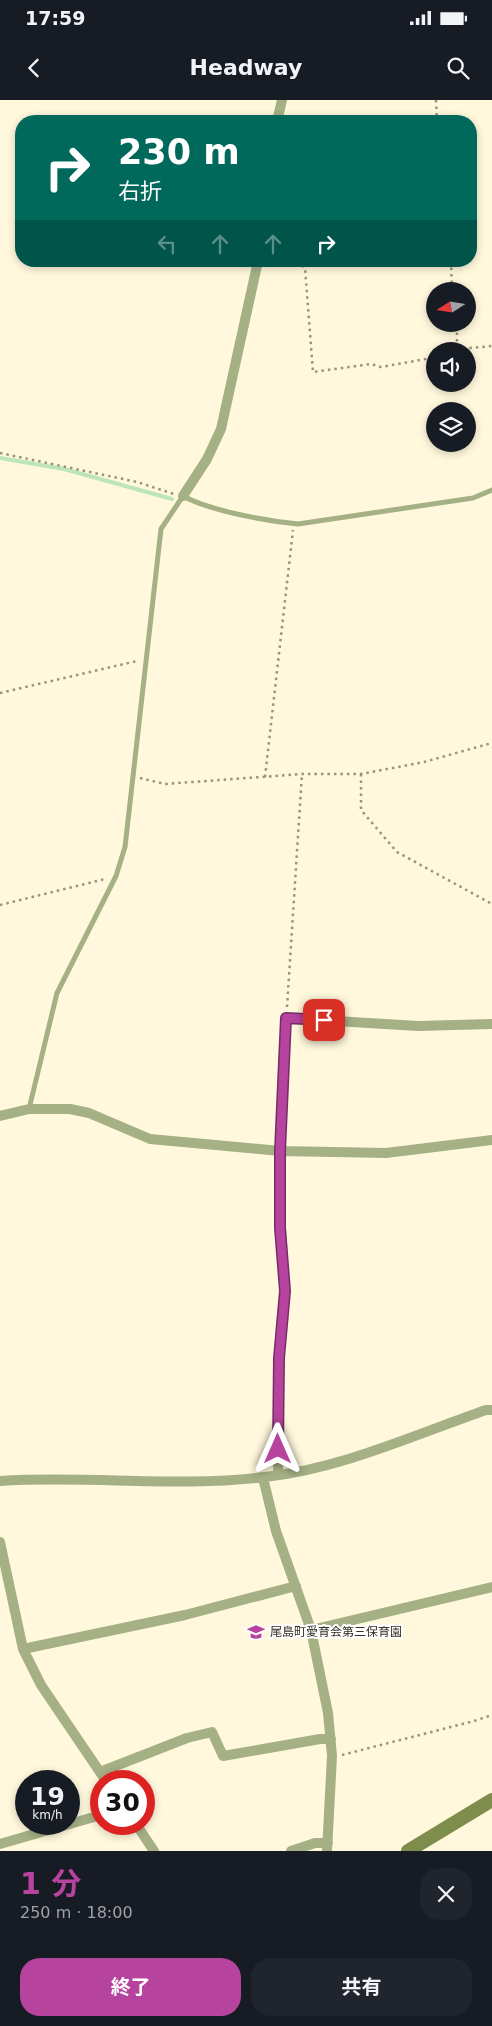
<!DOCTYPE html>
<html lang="ja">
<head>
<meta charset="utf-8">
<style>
	body { margin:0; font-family:"DejaVu Sans","Noto Sans JP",sans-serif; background:#20242c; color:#f1f3f6; height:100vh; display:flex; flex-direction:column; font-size:19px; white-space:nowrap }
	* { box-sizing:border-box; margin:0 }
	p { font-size:16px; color:#9ea1a6 }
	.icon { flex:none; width:28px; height:28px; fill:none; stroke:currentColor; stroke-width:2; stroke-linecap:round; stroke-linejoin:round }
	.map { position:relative; height:1751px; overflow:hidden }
	.side { display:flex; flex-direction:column; background:#171b24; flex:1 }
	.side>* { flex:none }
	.guide { position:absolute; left:15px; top:15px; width:462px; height:152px; border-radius:20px; box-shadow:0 2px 8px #0003; background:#00695c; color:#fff; overflow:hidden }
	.needle { width:32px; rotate:258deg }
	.fabs { position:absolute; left:426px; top:182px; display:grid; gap:10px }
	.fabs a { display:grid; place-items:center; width:50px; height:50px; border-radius:50%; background:#171b24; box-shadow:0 2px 8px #0003; font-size:25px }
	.speed { position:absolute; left:15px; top:1670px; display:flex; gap:10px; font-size:25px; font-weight:700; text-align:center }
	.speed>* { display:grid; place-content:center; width:65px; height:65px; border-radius:50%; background:#171b24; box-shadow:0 2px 8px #0003; line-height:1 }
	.speed small { font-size:12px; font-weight:400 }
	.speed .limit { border:8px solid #d22; background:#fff; color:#111 }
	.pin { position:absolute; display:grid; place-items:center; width:42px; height:42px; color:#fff; margin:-21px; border-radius:10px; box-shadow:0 2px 8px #0006 }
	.me { position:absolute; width:55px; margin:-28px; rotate:0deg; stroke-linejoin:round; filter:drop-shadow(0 0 4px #0008) }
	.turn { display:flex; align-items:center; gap:18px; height:105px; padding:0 20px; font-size:22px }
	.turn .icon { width:65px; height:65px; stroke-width:2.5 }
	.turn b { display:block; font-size:35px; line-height:42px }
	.lanes { display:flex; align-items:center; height:48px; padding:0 20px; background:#0003; justify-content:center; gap:25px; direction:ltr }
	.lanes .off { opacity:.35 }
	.round { display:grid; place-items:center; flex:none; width:52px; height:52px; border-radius:20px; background:#20242c }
	.overview { display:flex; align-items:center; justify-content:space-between; height:85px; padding:0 20px }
	h1 { font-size:30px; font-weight:700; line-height:38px; color:#b6449e }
	.cta { display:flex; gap:10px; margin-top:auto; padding:10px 20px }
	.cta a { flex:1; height:58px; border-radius:20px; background:#b6449e; color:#fff; font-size:20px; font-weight:700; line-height:58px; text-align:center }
	.cta a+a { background:#20242c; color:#f1f3f6 }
	.status { display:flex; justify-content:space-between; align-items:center; height:35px; padding:0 25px; background:#171b24; direction:ltr }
	.status svg { height:14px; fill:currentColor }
	header { display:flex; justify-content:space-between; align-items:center; height:65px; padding:0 20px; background:#171b24; font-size:22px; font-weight:700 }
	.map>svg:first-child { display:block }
</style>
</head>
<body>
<div class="status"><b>17:59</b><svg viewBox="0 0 49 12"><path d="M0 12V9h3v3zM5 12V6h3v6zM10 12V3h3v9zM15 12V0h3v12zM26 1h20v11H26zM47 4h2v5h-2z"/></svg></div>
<header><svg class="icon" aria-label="back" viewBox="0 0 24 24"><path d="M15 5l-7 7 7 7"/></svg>Headway<svg class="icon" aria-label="search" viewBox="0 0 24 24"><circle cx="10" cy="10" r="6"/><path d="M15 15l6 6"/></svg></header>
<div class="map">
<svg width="492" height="1751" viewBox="0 0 492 1751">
	<rect width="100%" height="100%" fill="#fff8dc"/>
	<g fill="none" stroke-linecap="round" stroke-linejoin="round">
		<!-- stream -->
		<path stroke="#bce6b9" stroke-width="4" d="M0,358L64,369L172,399"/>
		<!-- path -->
		<path stroke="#99937f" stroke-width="2.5" stroke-dasharray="2.5 4" stroke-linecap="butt" d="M436,0L437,21
			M270,161L298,163L305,168L313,272L371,264L381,267L426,259L435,253
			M451,161L452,191
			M457,248V224
			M437,251L492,246
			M0,353L137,382L174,394
			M0,593L137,561
			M361,674V710L397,752L492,804
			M265,677L293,430
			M140,678L165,684L302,674H361L424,662L492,643
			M0,805L105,779
			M287,907L302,674
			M342,1655L474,1621L492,1615"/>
		<!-- service -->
		<path stroke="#a5b085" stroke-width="5" d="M29,1009L57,893L116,776L125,747L161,429L183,396C210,411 267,421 298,424L473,398L492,390"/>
		<!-- minor -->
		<path stroke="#a5b085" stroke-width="10" d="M277,21L282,0
			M183,396L207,359L221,329L258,161
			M0,1016L29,1009H70L89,1013L150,1039L280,1051L386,1053L492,1040
			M278,1375L279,1258L285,1191L281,1128L280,1051L286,918L418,926L492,924
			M263,1378L276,1431L311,1530L328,1613L332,1656L327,1751
			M0,1381C88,1375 177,1388 265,1377C340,1369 414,1335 486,1310H492
			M0,1442L23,1549L41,1585L106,1681
			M311,1530L492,1487
			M23,1549L185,1515L296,1486
			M100,1672L187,1638L212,1632L223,1656L320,1639H331
			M136,1724L154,1751
			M0,1744L101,1715
			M291,1751L315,1743H328"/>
		<!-- secondary -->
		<path stroke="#7e8d4b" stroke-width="14" d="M408,1751L492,1700"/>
	</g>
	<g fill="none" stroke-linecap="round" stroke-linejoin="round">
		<!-- route casing -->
		<g stroke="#762c67" stroke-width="12">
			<path id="route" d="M278,1349L279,1258L285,1191L280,1128V1051L286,918L324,920"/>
		</g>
		<!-- route -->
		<use href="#route" stroke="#b6449e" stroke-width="9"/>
	</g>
	<!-- icons -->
	<defs>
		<g id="school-bare" transform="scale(1.35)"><path d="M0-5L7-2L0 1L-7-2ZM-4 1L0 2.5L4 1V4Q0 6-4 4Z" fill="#b6449e" stroke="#fff" stroke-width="2.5" paint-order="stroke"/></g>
	</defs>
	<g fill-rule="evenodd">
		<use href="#school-bare" x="256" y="1532"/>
	</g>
	<g text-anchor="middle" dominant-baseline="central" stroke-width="4" stroke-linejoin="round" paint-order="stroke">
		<!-- poi labels -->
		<g font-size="12" fill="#332f22" stroke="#fff" text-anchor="start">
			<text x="270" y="1532">尾島町愛育会第三保育園</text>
		</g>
	</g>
</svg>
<div class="fabs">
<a><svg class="needle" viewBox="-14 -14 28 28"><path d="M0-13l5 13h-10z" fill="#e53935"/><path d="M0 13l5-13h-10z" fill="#9ea1a6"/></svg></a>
<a><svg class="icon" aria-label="sound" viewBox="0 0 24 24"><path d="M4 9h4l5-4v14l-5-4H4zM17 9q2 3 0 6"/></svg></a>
<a><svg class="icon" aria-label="layers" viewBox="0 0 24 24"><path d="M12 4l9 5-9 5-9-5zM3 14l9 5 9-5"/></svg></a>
</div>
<div class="speed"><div>19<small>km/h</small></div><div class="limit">30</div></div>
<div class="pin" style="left:324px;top:920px;background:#d93025"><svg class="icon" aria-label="arrive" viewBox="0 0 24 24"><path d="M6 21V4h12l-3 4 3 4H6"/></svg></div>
<svg class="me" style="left:278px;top:1349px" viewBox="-20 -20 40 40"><path d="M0-17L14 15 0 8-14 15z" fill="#b6449e" stroke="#fff" stroke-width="4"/></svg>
<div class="guide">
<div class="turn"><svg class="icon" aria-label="right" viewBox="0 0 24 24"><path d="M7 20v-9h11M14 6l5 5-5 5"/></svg><div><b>230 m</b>右折</div></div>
<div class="lanes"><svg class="icon off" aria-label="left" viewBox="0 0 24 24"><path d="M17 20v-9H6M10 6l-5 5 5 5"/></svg><svg class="icon off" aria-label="ahead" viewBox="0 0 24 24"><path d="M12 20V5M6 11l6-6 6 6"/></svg><svg class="icon off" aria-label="ahead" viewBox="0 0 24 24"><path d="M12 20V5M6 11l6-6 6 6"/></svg><svg class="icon" aria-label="right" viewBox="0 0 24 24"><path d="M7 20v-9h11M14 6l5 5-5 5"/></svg></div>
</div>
</div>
<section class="side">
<div class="overview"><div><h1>1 分</h1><p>250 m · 18:00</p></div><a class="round"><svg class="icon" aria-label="close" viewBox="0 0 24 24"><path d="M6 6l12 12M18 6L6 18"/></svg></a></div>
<div class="cta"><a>終了</a><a>共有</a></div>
</section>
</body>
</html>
